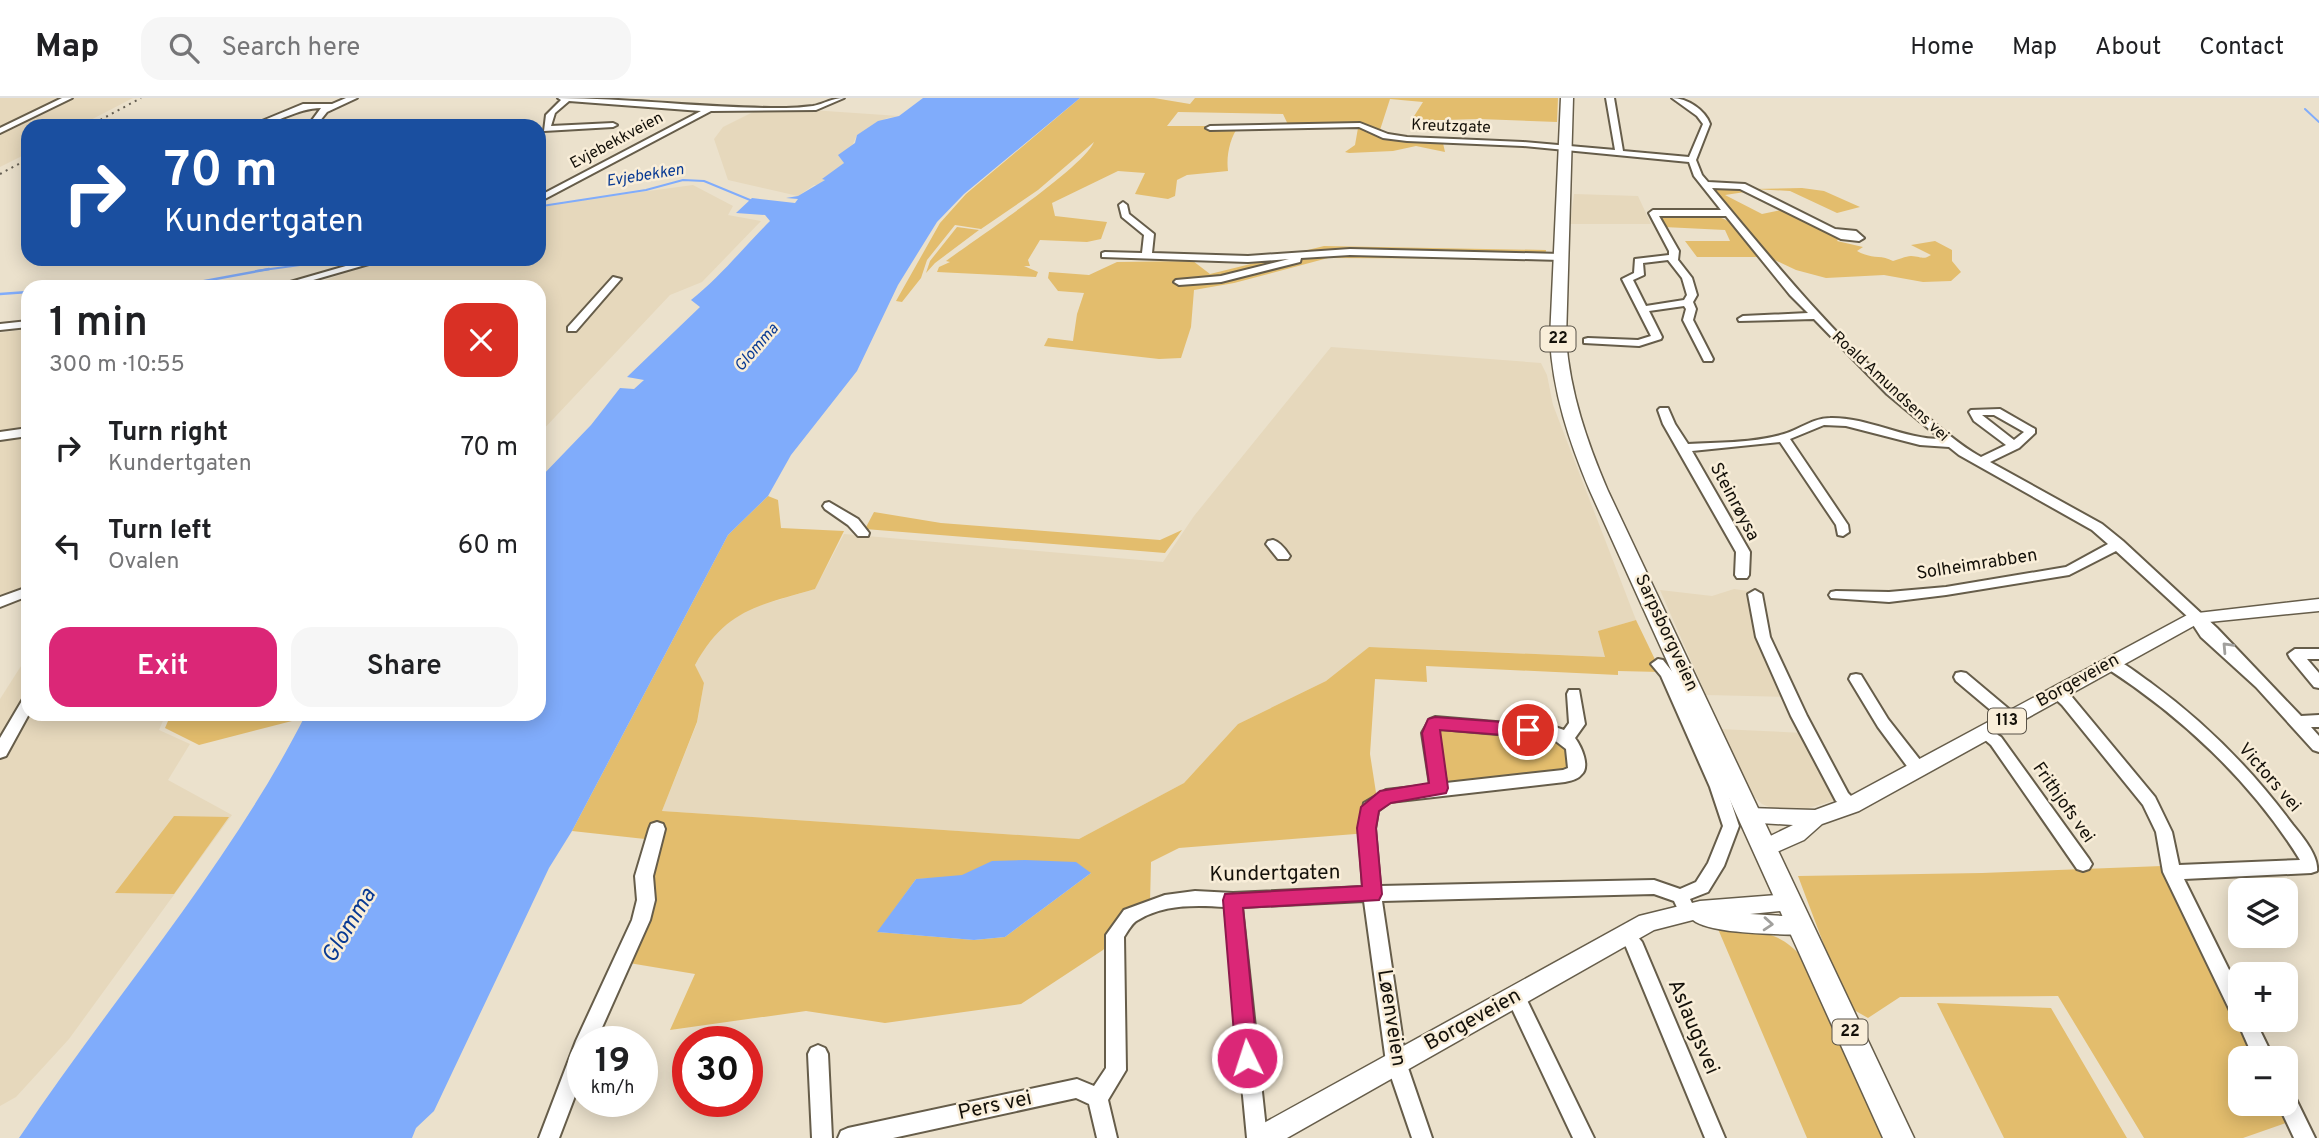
<!DOCTYPE html>
<html lang="en">
<head>
<meta charset="utf-8">
<style>
	body { margin:0; font-family:Overpass,sans-serif; background:#f6f6f6; color:#202124; height:100vh; display:flex; flex-direction:column; font-size:26px; white-space:nowrap }
	* { box-sizing:border-box; margin:0 }
	p { font-size:23px; color:#757577 }
	.icon { flex:none; width:38px; height:38px; fill:none; stroke:currentColor; stroke-width:2; stroke-linecap:round; stroke-linejoin:round }
	.map { position:relative; flex:1; overflow:hidden }
	.details { position:absolute; left:21px; top:182px; width:525px; height:441px; display:flex; flex-direction:column; background:#fff; border-radius:21px; box-shadow:0 4px 18px #0003 }
	.details>* { flex:none }
	.guide { position:absolute; left:21px; top:21px; width:525px; height:147px; border-radius:21px; box-shadow:0 4px 18px #0003; background:#1a4fa0; color:#fff; overflow:hidden }
	.fabs { position:absolute; left:2228px; top:780px; display:grid; gap:14px }
	.fabs a { display:grid; place-items:center; width:70px; height:70px; border-radius:14px; background:#fff; box-shadow:0 4px 18px #0003; font-size:35px }
	.speed { position:absolute; left:567px; top:928px; display:flex; gap:14px; font-size:35px; font-weight:700; text-align:center }
	.speed>* { display:grid; place-content:center; width:91px; height:91px; border-radius:50%; background:#fff; box-shadow:0 4px 18px #0003; line-height:1 }
	.speed small { font-size:18px; font-weight:400 }
	.speed .limit { border:10px solid #d22; background:#fff; color:#111 }
	.pin { position:absolute; display:grid; place-items:center; width:60px; height:60px; color:#fff; margin:-30px; border:4px solid #fff; border-radius:50%; box-shadow:0 2px 7px #0007 }
	.me { position:absolute; width:77px; margin:-38px; rotate:356deg; stroke-linejoin:round; filter:drop-shadow(0 0 5px #0008) }
	.turn { display:flex; align-items:center; gap:24px; height:147px; padding:0 28px; font-size:32px }
	.turn .icon { width:91px; height:91px; stroke-width:2.5 }
	.turn b { display:block; font-size:49px; line-height:60px }
	.round { display:grid; place-items:center; flex:none; width:74px; height:74px; border-radius:21px; background:#f6f6f6 }
	.head { display:flex; align-items:center; justify-content:space-between; height:119px; padding:0 28px }
	h1 { font-size:42px; font-weight:600; line-height:52px }
	.button { display:flex; gap:14px; margin-top:auto; padding:14px 28px }
	.button a { flex:1; height:80px; border-radius:21px; background:#db2777; color:#fff; font-size:28px; font-weight:600; line-height:80px; text-align:center }
	.button a+a { background:#f6f6f6; color:#202124 }
	ul { padding:0; list-style:none }
	li { display:flex; align-items:center; gap:21px; height:98px; padding:0 28px }
	li div { flex:1 }
	li b { display:block; font-size:26px }
	li em { font-style:normal }
	header { display:flex; align-items:center; gap:42px; box-sizing:border-box; height:98px; padding:0 35px; background:#fff; border-bottom:2px solid #e0e0e0 }
	header strong { font-size:33px }
	nav { display:flex; gap:38px; margin-inline-start:auto; font-size:24px }
	.search { width:490px; height:63px; background:#f6f6f6; display:flex; align-items:center; gap:18px; box-sizing:border-box; padding:0 24px; border-radius:21px; color:#757577; font-size:26px }
	.map>svg:first-child { display:block }
</style>
</head>
<body>
<header>
<strong>Map</strong>
<div class="search"><svg class="icon" aria-label="search" viewBox="0 0 24 24"><circle cx="10" cy="10" r="6"/><path d="M15 15l6 6"/></svg>Search here</div>
<nav><a>Home</a><a>Map</a><a>About</a><a>Contact</a></nav>
</header>
<div class="map">
<svg width="2319" height="1040" viewBox="0 0 2319 1040">
	<rect width="100%" height="100%" fill="#ebe1cc"/>
	<!-- built -->
	<path fill="#e6d8bc" d="M0,0H133L79,28H28V55L0,69Z
		M811,12L899,18L887,20L857,37L844,65L819,87H814L798,98L728,82L714,41L723,29L755,13Z
		M693,87L733,108L728,117L761,123L702,184L670,197L539,336V189H304L388,161H539V111L553,106Z
		M1574,96L1638,98L1651,126H1570Z
		M28,231V502L0,507V235Z
		M1331,249L1541,265L1547,277L1553,307L1636,522L1599,533L1606,559L1369,549L1326,583L1238,626L1184,685L1079,741L662,713L697,625L704,585L695,567L708,544L725,526L751,510L815,491L844,436L1163,464L1194,418Z
		M1734,491L1748,493L1756,535L1787,599L1706,597L1660,492L1712,498Z
		M28,557V616H166L159,632L190,646L168,682L232,717L69,941L16,999L0,1008V601Z
		M1719,631L1804,635L1839,701L1795,714L1779,713L1762,706L1750,695Z"/>
	<!-- green -->
	<path fill="#e3bd6d" fill-rule="evenodd" d="M1080,0H1154L1190,6L1195,0H1558L1557,24L1479,21L1411,23L1423,4L1390,1L1380,32L1376,33L1407,43L1443,45L1445,54L1416,48L1393,53L1349,55L1345,54L1355,47L1358,30L1290,31L1283,16L1178,14L1167,28H1239C1230,39 1226,58 1228,73L1187,77L1177,82L1175,98L1168,101L1135,96L1145,75L1118,73L1052,105L1055,118L1107,124L1101,141L1087,144L1040,142L1028,162L1030,168H1024L1038,174L1036,179L937,174L939,169L950,164L946,163C974,142 1082,71 1094,44L1038,92L981,131L955,127L927,162L921,180L902,204L896,203L940,125L966,96Z
		M1711,89L1740,90L1745,94L1725,97L1762,116L1786,111L1839,140L1837,143L1863,149L1857,153C1873,162 1880,156 1893,163C1897,162 1906,158 1911,158C1923,159 1923,162 1931,157L1911,147L1935,143L1952,152V163L1961,174L1951,183L1923,184L1884,177L1826,180L1796,172L1766,158Z
		M1802,90L1824,93L1860,109L1837,115L1790,93L1753,91Z
		M1662,117C1713,117 1731,109 1759,159H1697L1685,143H1730L1725,132L1664,129L1660,119Z
		M957,129L979,132L935,165L926,175L930,163Z
		M1324,148L1546,152L1545,161L1328,160L1234,185L1194,192L1191,229L1181,260L1159,261L1044,248L1048,240L1073,243L1077,216L1084,195L1058,193L1048,180L1049,174L1089,177L1117,164L1193,163L1210,176Z
		M768,398L778,402L781,430L844,433L815,491C758,508 726,511 695,567L704,585L697,624L662,713L1079,741L1184,685L1238,626L1326,583L1369,549L1605,559L1598,533L1636,522L1661,574L1618,573V577L1426,568L1427,584L1375,581L1370,656L1377,701L1368,735L1179,750L1151,764L1150,805L1103,852L1021,906L885,925L806,913L670,932L695,876L623,864L654,742L572,733L728,437ZM1091,775L1005,839L974,842L878,834L916,781Z
		M874,414L941,425L1160,442L1182,432L1165,455L865,431Z
		M171,616H297L292,623L199,647L165,630Z
		M1446,629L1553,639L1566,646L1572,663L1564,673L1451,685L1441,677L1436,636Z
		M174,718L229,719L174,796L115,795Z
		M2162,768L2257,961H2240V1006H2280L2289,1024L2243,1040H2144L2058,898L1900,899L1868,920L1847,908L1798,778L1982,775Z
		M1718,831C1757,834 1777,830 1804,861L1886,1040H1807Z
		M1937,905L2051,910L2127,1040H2004Z"/>
	<!-- water -->
	<path fill="#80acfb" d="M923,0H1080L964,96L937,124L898,187L857,273L791,357L768,398L728,437L572,733L549,770L434,1013L416,1030L412,1040H19C112,901 231,765 306,616H539V381L591,327L620,290L634,291L644,282L627,279L700,209L691,202C720,179 743,150 770,123L765,117L736,115L752,100L795,105L798,101L786,100L798,98L825,82L822,81L844,65L838,57L855,45L857,37L878,23L899,18Z
		M1025,762L1076,764L1091,775L1005,839L974,842L877,834L916,781L962,777L992,763Z"/>
	<g fill="none" stroke-linecap="round" stroke-linejoin="round">
		<!-- stream-far1 -->
		<path stroke="#80acfb" stroke-width="2" d="M2305,11L2319,24
			M542,108L646,92L683,82L704,83L750,102
			M256,173L344,161"/>
		<!-- stream -->
		<path stroke="#80acfb" stroke-width="2.5" d="M114,189H124
			M172,189L269,171
			M0,196L28,194"/>
		<!-- minor casing -->
		<g stroke="#665d4a" stroke-width="4">
			<path id="minor" d="M62,0H72L0,35V30Z
				M346,0H357L327,14L319,24L330,28H317L310,25L321,10C296,10 275,28 250,28L303,6H332Z
				M558,0C634,0 710,11 786,10C794,10 804,9 813,8C824,6 832,0 844,0L816,12L711,13L539,104V98L701,13L569,3L555,15L551,28L613,25L617,27L613,29L544,33L546,17L561,2Z
				M1606,0H1614L1623,53L1689,59L1703,26L1697,18L1672,0C1687,0 1705,12 1710,26L1696,62L1702,77L1708,84L1745,86L1835,131L1856,133L1864,140L1859,143L1841,141L1740,91L1712,90C1777,168 1842,248 1921,314C1941,330 1959,347 1981,359L2006,347L1974,323L1969,314L1971,312L2000,311L2035,331V335L2019,350L1990,364L2102,426L2123,443L2217,530L2301,618L2319,617V629H2311L2319,638V654L2313,652L2256,589L2201,539L2188,519L2116,453L2069,477L1946,497L1889,504L1831,500L1829,497L1831,494L1836,493L1889,494L1946,489L2066,469L2108,446L2092,432L1959,357L1949,349L1920,347L1846,328L1824,327L1790,341L1848,427L1849,434L1843,438L1838,437L1836,427L1780,344L1692,353L1750,454L1749,477L1747,480H1737L1735,477L1736,454L1663,326L1658,312L1660,310H1668L1675,326L1688,346C1719,344 1754,345 1784,336C1800,331 1813,320 1830,320C1868,319 1903,341 1941,341L1887,296L1814,221L1739,223L1738,221L1743,218L1808,215L1790,197L1726,118H1659L1679,153L1678,162L1692,180L1697,197L1693,204L1696,211L1693,222L1713,261L1712,263H1704L1683,222L1686,211L1684,208L1649,213L1662,239L1661,241L1639,248L1584,245V241L1588,240L1638,242L1651,238L1622,181L1634,175L1635,161L1669,157V153L1649,115L1653,112H1721L1694,78L1689,64L1523,48L1407,43L1383,40L1359,29L1210,32L1206,30L1210,28L1360,25L1388,36L1407,39L1523,44L1615,52ZM1668,162L1682,180L1687,197L1684,202L1646,208L1633,182L1644,177L1643,165ZM1982,317H1994L2024,334L2014,342Z
				M1123,104L1127,107L1129,116L1154,136L1152,155L1248,158L1350,151L1561,156L1566,159L1561,162L1350,157L1301,160L1300,164L1221,184L1179,187L1174,184L1176,182L1221,178L1289,161L1248,164L1102,159V155L1105,154L1142,155L1144,137L1122,119L1119,107Z
				M370,161H386L289,189H273Z
				M613,179L621,181L576,233H568V229Z
				M28,223V229L0,232V226Z
				M28,330V338L0,342V334Z
				M829,404L858,421L869,435L868,438H858L848,427L825,411L823,408L825,405Z
				M1273,442C1280,444 1286,452 1290,458L1288,461H1278L1266,446L1268,443Z
				M28,489V498L0,509V499Z
				M1755,492L1762,496L1770,539L1807,618L1848,695L1860,707L1858,712C1848,715 1844,709 1836,703L1791,618L1756,539L1748,496Z
				M2295,551H2319V561H2307L2319,575V590L2314,589L2290,560L2288,556Z
				M2110,560C2125,564 2139,577 2151,585C2206,625 2253,673 2293,727C2302,738 2319,758 2317,773L2311,775L2184,781L2240,894V922H2255L2274,961H2254L2236,920L2233,919L2163,774L2156,734L2143,707L2062,607L2050,596L2052,592H2062L2072,599L2155,699L2172,734L2179,767L2300,762C2251,683 2181,618 2105,569L2103,565Z
				M1658,561L1663,562L1674,576L1726,689L1739,728L1724,768L1708,794L1690,801L1697,815L1694,820L1688,822L1682,820L1674,803L1654,796L1382,803L1406,964L1432,1040H1412L1386,964L1364,803L1242,809L1267,1040H1247L1225,809C1197,807 1163,806 1138,822C1132,825 1128,833 1124,839L1126,972L1108,1002L1117,1040H1097L1089,1006L1076,1000L893,1040H838L841,1033L848,1030L1077,981L1094,988L1106,970V837L1124,812L1165,797L1195,793L1233,795L1363,789L1359,731L1364,705L1386,692L1430,687L1422,635L1430,621L1435,619L1555,629L1564,632L1569,625L1567,596L1569,592H1579L1585,626L1575,640C1581,648 1591,669 1581,677C1578,681 1570,683 1565,684L1390,704L1378,713L1375,731L1380,788L1654,782L1680,791L1696,784L1708,765L1723,728L1710,689L1661,578L1651,566ZM1440,631L1553,641L1566,651L1568,670L1563,672L1446,685L1438,635Z
				M1961,574L1966,575L2016,617L2019,621L2016,625H2006L1956,583L1954,579L1956,575Z
				M1856,576L1861,577L1888,621L1924,667L1926,671L1924,675L1918,677L1912,675L1878,629L1849,581L1851,577Z
				M28,600L29,616L6,658L0,660V640L23,601Z
				M1985,629L2001,639L2089,761L2092,766L2089,771L2083,773L2077,771L1991,647L1977,635L1980,631Z
				M657,724L663,726L665,731L653,778L655,802L650,822L596,943H583V977L559,1040H539L576,943L632,822L637,802L635,778L649,731L651,726Z
				M1626,829L1632,832L1642,844L1725,1040H1705L1626,849L1617,837L1620,832Z
				M1515,890L1522,892L1594,1040H1573L1506,898L1508,892Z
				M818,947L825,950L828,956L832,1040H812L808,956L811,950Z
				M2286,992L2293,995L2315,1040H2294L2278,1006H2286Z"/>
		</g>
		<!-- major casing -->
		<g stroke="#665d4a" stroke-width="3">
			<path id="major" d="M2319,501V513L2199,525L1859,713L1822,726L1804,742L1772,756L1765,758L1758,756L1754,750L1758,744L1793,727L1742,724L1739,718L1742,712L1749,710L1815,712L1845,701L2189,516Z
				M1791,796L1799,799L1802,805L1799,811L1750,816L1801,819L1809,821L1812,828L1809,835L1801,837C1777,836 1710,836 1693,822L1654,832L1287,1040H1249L1253,1031L1639,818L1700,803Z"/>
		</g>
		<!-- highway casing -->
		<g stroke="#665d4a" stroke-width="3">
			<path id="highway" d="M1561,0H1573L1566,241C1570,295 1587,344 1608,393L1914,1040H1883L1590,393C1569,343 1553,295 1550,241Z"/>
		</g>
		<!-- minor -->
		<use href="#minor" fill="#fff" fill-rule="evenodd"/>
		<!-- major -->
		<use href="#major" fill="#fff" fill-rule="evenodd"/>
		<!-- highway -->
		<use href="#highway" fill="#fff" fill-rule="evenodd"/>
		<!-- rail -->
		<path stroke="#655f53" stroke-width="2" stroke-dasharray="2 4.5" stroke-linecap="butt" d="M89,28L141,0
			M0,76L28,61"/>
	</g>
	<!-- one-way arrows -->
	<defs><path id="oneway-chevron" d="M-2-3.5L2.5 0L-2 3.5" fill="none" stroke-width="1.6" stroke-linecap="round" stroke-linejoin="round" transform="scale(1.75)"/></defs>
	<g stroke="#a1a09d">
		<use href="#oneway-chevron" transform="translate(2227 549) rotate(-133)"/>
		<use href="#oneway-chevron" transform="translate(1768 826) rotate(4)"/>
	</g>
	<!-- route -->
	<path fill="#db2777" stroke="#8e194d" stroke-width="2" d="M1435,619L1528,626L1537,632L1528,639L1440,632L1448,690L1446,695L1391,705L1379,713L1376,730L1382,796L1379,802L1243,810L1258,960L1255,968L1247,971L1239,968L1236,960L1223,802L1225,796L1362,788L1357,730L1361,709L1380,693L1429,685L1422,635L1428,621Z"/>
	<g text-anchor="middle" dominant-baseline="central" stroke-width="5" stroke-linejoin="round" paint-order="stroke">
		<!-- far-street labels -->
		<g font-size="16" fill="#14110a" stroke="#f9eed9">
			<text transform="translate(1451 29) rotate(2)">Kreutzgate</text>
			<text transform="translate(617 43) rotate(-28)">Evjebekkveien</text>
			<text transform="translate(1890 289) rotate(43)">Roald Amundsens vei</text>
		</g>
		<!-- far-water labels -->
		<g font-size="16" font-style="italic" fill="#093a93" stroke="#f9eed9">
			<text transform="translate(645 78) rotate(-9)">Evjebekken</text>
			<text transform="translate(757 250) rotate(-49)">Glomma</text>
		</g>
		<!-- shield labels -->
		<g fill="#f9eed9" stroke="#595348" stroke-width="2">
			<rect x="1540.5" y="228.5" width="35" height="25" rx="5"/>
			<rect x="1988" y="610.5" width="38" height="25" rx="5"/>
			<rect x="1832.5" y="921.5" width="35" height="25" rx="5"/>
		</g>
		<g font-size="16" font-weight="bold" fill="#14110a">
			<text x="1558" y="241">22</text>
			<text x="2007" y="623">113</text>
			<text x="1850" y="934">22</text>
		</g>
		<!-- street labels -->
		<g font-size="18" fill="#14110a" stroke="#f9eed9">
			<text transform="translate(1734 404) rotate(62)">Steinrøysa</text>
			<text transform="translate(1977 467) rotate(-9)">Solheimrabben</text>
			<text transform="translate(1666 535) rotate(65)">Sarpsborgveien</text>
			<text transform="translate(2078 583) rotate(-29)">Borgeveien</text>
			<text transform="translate(2269 680) rotate(49)">Victors vei</text>
			<text transform="translate(2063 705) rotate(55)">Frithjofs vei</text>
		</g>
		<!-- near-street labels -->
		<g font-size="21" fill="#14110a" stroke="#f9eed9">
			<text transform="translate(1275 776) rotate(-1)">Kundertgaten</text>
			<text transform="translate(1391 920) rotate(81)">Løenveien</text>
			<text transform="translate(1473 922) rotate(-29)">Borgeveien</text>
			<text transform="translate(1693 929) rotate(67)">Aslaugsvei</text>
			<text transform="translate(995 1008) rotate(-12)">Pers vei</text>
		</g>
		<!-- near-water labels -->
		<g font-size="23" font-style="italic" fill="#093a93" stroke="#f9eed9">
			<text transform="translate(350 828) rotate(-59)">Glomma</text>
		</g>
	</g>
</svg>
<div class="fabs">
<a><svg class="icon" aria-label="layers" viewBox="0 0 24 24"><path d="M12 4l9 5-9 5-9-5zM3 14l9 5 9-5"/></svg></a>
<a>+</a>
<a>−</a>
</div>
<div class="speed"><div>19<small>km/h</small></div><div class="limit">30</div></div>
<div class="pin" style="left:1528px;top:632px;background:#d93025"><svg class="icon" aria-label="arrive" viewBox="0 0 24 24"><path d="M6 21V4h12l-3 4 3 4H6"/></svg></div>
<svg class="me" style="left:1247px;top:960px" viewBox="-20 -20 40 40"><circle r="17" fill="#db2777" stroke="#fff" stroke-width="3"/><path d="M0-11L8 9 0 5-8 9z" fill="#fff"/></svg>
<div class="guide">
<div class="turn"><svg class="icon" aria-label="right" viewBox="0 0 24 24"><path d="M7 20v-9h11M14 6l5 5-5 5"/></svg><div><b>70 m</b>Kundertgaten</div></div>
</div>
<section class="details">
<div class="head"><div><h1>1 min</h1><p>300 m · 10:55</p></div><a class="round" style="background:#d93025;color:#fff"><svg class="icon" aria-label="close" viewBox="0 0 24 24"><path d="M6 6l12 12M18 6L6 18"/></svg></a></div>
<ul>
<li><svg class="icon" aria-label="right" viewBox="0 0 24 24"><path d="M7 20v-9h11M14 6l5 5-5 5"/></svg><div><b>Turn right</b><p>Kundertgaten</p></div><em>70 m</em></li>
<li><svg class="icon" aria-label="left" viewBox="0 0 24 24"><path d="M17 20v-9H6M10 6l-5 5 5 5"/></svg><div><b>Turn left</b><p>Ovalen</p></div><em>60 m</em></li>
</ul>
<div class="button"><a>Exit</a><a>Share</a></div>
</section>
</div>
</body>
</html>
